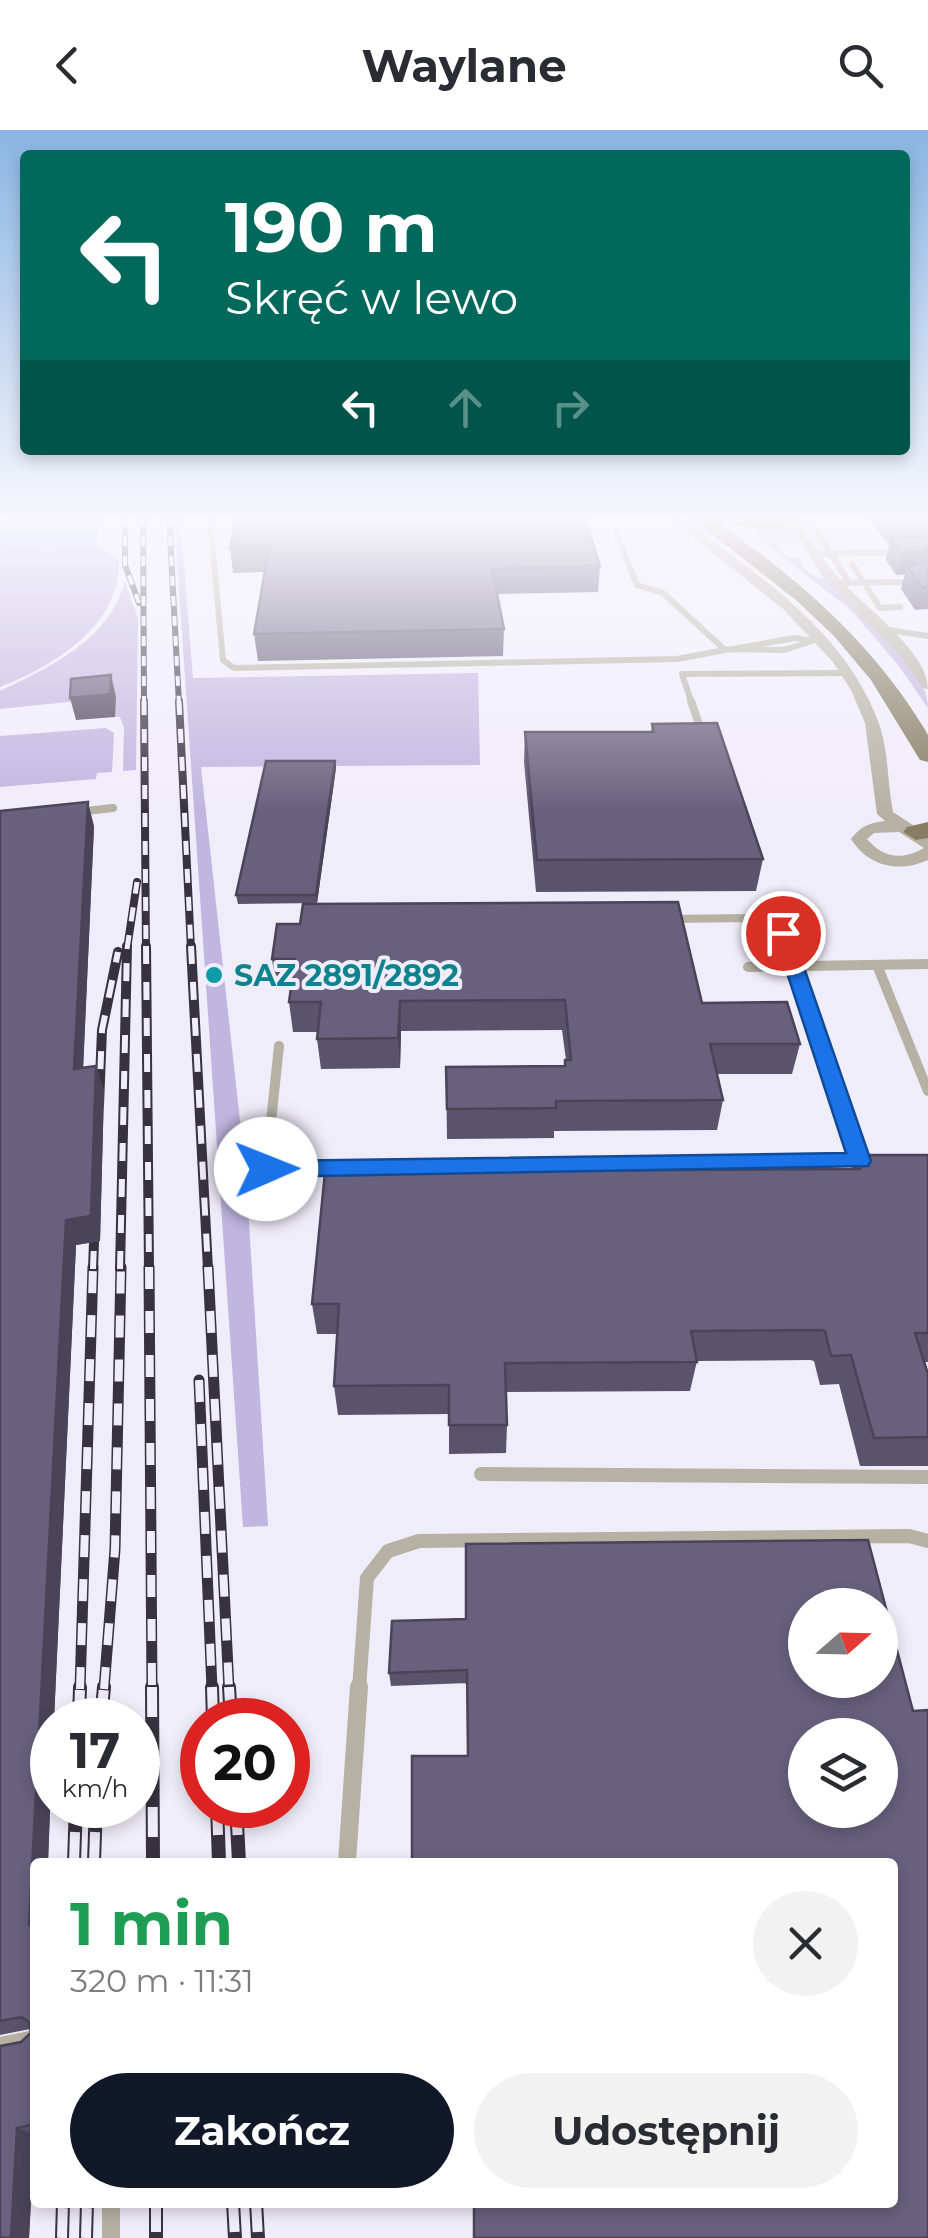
<!DOCTYPE html>
<html lang="pl">
<head>
<meta charset="utf-8">
<style>
	body { margin:0; font-family:Montserrat,sans-serif; background:#f2f2f3; color:#2b2b33; height:100vh; display:flex; flex-direction:column; font-size:38px; white-space:nowrap }
	* { box-sizing:border-box; margin:0 }
	p { font-size:32px; color:#7c7c81 }
	.icon { flex:none; width:55px; height:55px; fill:none; stroke:currentColor; stroke-width:2; stroke-linecap:round; stroke-linejoin:round }
	.map { position:relative; flex:1; overflow:hidden }
	.side { position:absolute; left:30px; top:1728px; width:868px; height:350px; display:flex; flex-direction:column; background:#fff; border-radius:10px; box-shadow:0 5px 15px #0003 }
	.side>* { flex:none }
	.hud { position:absolute; left:20px; top:20px; width:890px; height:305px; border-radius:10px; box-shadow:0 5px 15px #0003; background:#00695c; color:#fff; overflow:hidden }
	.needle { width:65px; rotate:70deg }
	.controls { position:absolute; left:788px; top:1458px; display:grid; gap:20px }
	.controls a { display:grid; place-items:center; width:110px; height:110px; border-radius:50%; background:#fff; box-shadow:0 5px 15px #0003; font-size:50px }
	.speed { position:absolute; left:30px; top:1568px; display:flex; gap:20px; font-size:50px; font-weight:700; text-align:center }
	.speed>* { display:grid; place-content:center; width:130px; height:130px; border-radius:50%; background:#fff; box-shadow:0 5px 15px #0003; line-height:1 }
	.speed small { font-size:25px; font-weight:400 }
	.speed .limit { border:15px solid #d22; background:#fff; color:#111 }
	.pin { position:absolute; display:grid; place-items:center; width:85px; height:85px; color:#fff; margin:-42px; border:5px solid #fff; border-radius:50%; box-shadow:0 2px 10px #0007 }
	.me { position:absolute; width:110px; margin:-55px; rotate:89deg; stroke-linejoin:round; filter:drop-shadow(0 0 8px #0008) }
	.turn { display:flex; align-items:center; gap:35px; height:210px; padding:0 40px; font-size:45px }
	.turn .icon { width:130px; height:130px; stroke-width:2.5 }
	.turn b { display:block; font-size:70px; line-height:85px }
	.lanes { display:flex; align-items:center; height:95px; padding:0 40px; background:#0003; justify-content:center; gap:50px; direction:ltr }
	.lanes .off { opacity:.35 }
	.round { display:grid; place-items:center; flex:none; width:105px; height:105px; border-radius:52px; background:#f2f2f3 }
	.summary { display:flex; align-items:center; justify-content:space-between; height:170px; padding:0 40px }
	h1 { font-size:60px; font-weight:700; line-height:75px; color:#1e9e55 }
	.primary-button { display:flex; gap:20px; margin-top:auto; padding:20px 40px }
	.primary-button a { flex:1; height:115px; border-radius:60px; background:#111827; color:#fff; font-size:40px; font-weight:700; line-height:115px; text-align:center }
	.primary-button a+a { background:#f2f2f3; color:#2b2b33 }
	header { display:flex; justify-content:space-between; align-items:center; height:130px; padding:0 40px; background:#fff; font-size:45px; font-weight:700 }
	.map>svg:first-child { display:block }
</style>
</head>
<body>
<header><svg class="icon" aria-label="back" viewBox="0 0 24 24"><path d="M15 5l-7 7 7 7"/></svg>Waylane<svg class="icon" aria-label="search" viewBox="0 0 24 24"><circle cx="10" cy="10" r="6"/><path d="M15 15l6 6"/></svg></header>
<div class="map">
<svg width="928" height="2108" viewBox="0 0 928 2108">
	<rect width="100%" height="100%" fill="#f0edfa"/>
	<!-- green -->
	<path fill="#c0b6e0" d="M174,386H180L193,548L478,543L480,635L201,637L246,1045L268,1396L243,1397Z
		M783,397L796,402L801,413L776,415L787,427H798C804,438 810,448 823,448C854,480 928,532 928,578L899,536L851,480L753,404L759,398Z
		M96,413L119,431C120,496 54,536 0,557V416Z
		M125,451L138,489L136,640L123,641L124,598L120,587H115V567L0,579V561C50,537 110,510 125,451Z
		M106,598L114,603L112,642L97,643L96,649L0,657V606Z"/>
	<!-- water -->
	<path fill="#9bb7db" d="M8,386H104L96,413L0,416V403Z"/>
	<g fill="none" stroke-linecap="round" stroke-linejoin="round">
		<!-- service-far4 -->
		<path stroke="#b6b1a3" stroke-width="6" d="M210,390L223,530L234,538L677,529L725,520
			M795,391L812,393L849,453
			M615,400L637,455L663,463L725,520L733,519
			M852,434L880,478L900,477
			M832,453L909,452L928,447
			M882,499L928,506
			M795,508L812,511L784,520L733,519Z
			M692,574L682,544L845,543"/>
		<!-- service-far3 -->
		<path stroke="#b6b1a3" stroke-width="8" d="M691,571L701,600
			M77,682L113,678
			M668,789L751,788L783,803L788,819"/>
		<!-- service-far2 -->
		<path stroke="#b6b1a3" stroke-width="10" d="M787,816L860,1031
			M877,835L928,961
			M748,837L928,834
			M279,916L266,1039L869,1031"/>
		<!-- service-far1 -->
		<path stroke="#b6b1a3" stroke-width="14" d="M481,1344L928,1347
			M359,1559L367,1448L388,1421L419,1411L909,1406L928,1411"/>
		<!-- service -->
		<path stroke="#b6b1a3" stroke-width="18" d="M347,1732L359,1557
			M0,1916L35,1909
			M111,2072V2108"/>
		<!-- minor -->
		<path fill="#b6b1a3" fill-rule="evenodd" d="M667,386H678C755,443 843,498 878,591C889,620 887,652 893,682L928,705V730C899,743 869,737 851,709C861,696 869,693 885,691L877,684L865,593L851,560L833,532L783,479ZM899,702L924,718C903,730 884,729 867,709L874,703Z
			M797,392L818,421L928,419V425L822,427C846,467 928,515 928,559L923,558L901,526L824,449L792,395Z"/>
		<!-- tertiary -->
		<path fill="#b6b1a3" fill-rule="evenodd" d="M785,386H798L804,395L792,398Z"/>
		<!-- primary -->
		<path fill="#867d63" fill-rule="evenodd" d="M689,386C716,386 734,405 755,420C823,471 879,525 924,598L928,605V632L920,630L871,550L834,506L796,470Z
			M714,386H795L803,391C784,404 732,400 714,386Z
			M928,692V708L916,710L903,702L907,697Z"/>
		<!-- rail-far4 casing -->
		<g stroke="#36333f" stroke-width="6">
			<path id="rail-far4" d="M125,386V435L139,473
				M143,386L144,574
				M169,386L179,574"/>
		</g>
		<!-- rail-far3 casing -->
		<g stroke="#36333f" stroke-width="8">
			<path id="rail-far3" d="M144,571L146,819
				M179,571L191,819
				M127,819L137,752"/>
		</g>
		<!-- rail-far2 casing -->
		<g stroke="#36333f" stroke-width="10">
			<path id="rail-far2" d="M146,816L149,1139
				M191,816L208,1139
				M99,975L102,900L118,822
				M93,1139L95,1085
				M120,1139L127,816"/>
		</g>
		<!-- rail-far1 casing -->
		<g stroke="#36333f" stroke-width="11">
			<path id="rail-far1" d="M149,1137L152,1559
				M208,1137L229,1559
				M199,1250L212,1559
				M80,1559L93,1137
				M104,1559L115,1419L121,1137"/>
		</g>
		<!-- rail casing -->
		<g stroke="#36333f" stroke-width="14">
			<path id="rail" d="M152,1557L153,1732
				M212,1557L213,1590
				M229,1557L231,1590
				M79,1590L80,1557
				M101,1590L104,1557
				M217,1675L219,1732
				M236,1675L239,1732
				M74,1732L76,1675
				M94,1732L96,1675
				M156,2072V2108
				M233,2072L235,2108
				M256,2072L258,2108
				M62,2108L63,2072
				M86,2108L87,2072"/>
		</g>
		<!-- rail-far4 -->
		<use href="#rail-far4" stroke="#f0edfa" stroke-width="4" stroke-dasharray="10" stroke-linecap="butt"/>
		<!-- rail-far3 -->
		<use href="#rail-far3" stroke="#f0edfa" stroke-width="5" stroke-dasharray="14" stroke-linecap="butt"/>
		<!-- rail-far2 -->
		<use href="#rail-far2" stroke="#f0edfa" stroke-width="6" stroke-dasharray="18" stroke-linecap="butt"/>
		<!-- rail-far1 -->
		<use href="#rail-far1" stroke="#f0edfa" stroke-width="8" stroke-dasharray="22" stroke-linecap="butt"/>
		<!-- rail -->
		<use href="#rail" stroke="#f0edfa" stroke-width="10" stroke-dasharray="30" stroke-linecap="butt"/>
	</g>
	<!-- wall -->
	<path fill="#59536c" d="M237,386L600,436L598,462L497,464L504,499L503,526L258,531L254,504L265,442L233,443L230,418Z
		M867,386H918V387L928,389V479L915,480L901,459L905,444L896,445L886,430L889,415Z
		M652,594L763,729L756,761L536,762L524,632L525,602H651Z
		M335,631L336,638L317,773L238,774L236,765Z
		M0,681L94,696L83,938L96,936L104,961L100,1111L76,1115L54,1590H52V1631L48,1732H35V2004L29,2108H0L21,1912L31,1903L30,1899L0,1905Z
		M277,794L702,873L800,914L792,944H717L723,970L717,1000L554,1001V1008L447,1009L446,937L564,936L566,930L562,900L401,901L400,938L321,939L317,909L318,902H293L289,872L291,858H276L272,829Z
		M855,1025H928V1232H924L928,1244V1336H860L839,1254L820,1255L814,1231L810,1230L697,1231L690,1261L506,1262L507,1295L506,1323L449,1324V1284L338,1285L334,1256L337,1204H317L312,1174L851,1039Z
		M466,1489L468,1626L467,1553L391,1556L389,1543Z"/>
	<!-- shaded-wall -->
	<path fill="#494458" d="M928,419V437H907L905,444L896,445L902,423Z
		M111,545L116,567L115,587L76,590L70,568Z
		M335,631L336,638L317,773L316,765Z
		M88,672L94,696L82,964L74,939Z
		M400,871L401,901L400,938L398,908Z
		M96,936L104,961L100,1111L76,1115L54,1590H52V1630L48,1732H35V1800L29,1795L66,1090Z
		M17,1998L34,2004L29,2108H11Z"/>
	<!-- building -->
	<path fill="#68617e" stroke="#494458" stroke-width="2.5" fill-rule="evenodd" d="M237,386H584L600,436L492,439L504,499L254,504L269,417L230,418Z
		M892,386H909L928,390L896,391Z
		M928,407V419L902,423L891,408Z
		M928,432V457H922L907,437Z
		M111,545L110,564L70,568L71,549Z
		M717,593L763,729L537,730L525,602H654L652,594Z
		M266,631H335L316,765H236Z
		M88,672L74,939L96,936L91,1086L66,1090L29,1795L35,1794V1994L17,1998L11,2108H0V1916L21,1912L31,1903L29,1892L22,1887L0,1891V681Z
		M678,772L702,873L787,872L800,914H710L723,970L556,971V978L447,979L446,937L565,936V930H571L565,870L400,871L398,908L317,909L321,872H289L295,829H272L277,794H300L303,774Z
		M855,1025H928V1203H915L928,1244V1307L874,1308L851,1225L831,1226L825,1201L821,1200L691,1201L697,1232L505,1233L507,1295H449V1255L334,1256L339,1174H312L325,1042L860,1039Z
		M868,1410L913,1581L928,1580V2108H474V2072H892V1732H412V1626H468L467,1540L389,1543L392,1491L466,1489V1414ZM805,1475H880V1550H805ZM805,1605H880V1680H805Z"/>
	<!-- sky -->
	<linearGradient id="sky" x2="0" y2="1"><stop stop-color="#89b5e3"/><stop offset="0.57" stop-color="#f8f7fd"/><stop offset="1" stop-color="#f8f7fd" stop-opacity="0"/></linearGradient>
	<rect width="928" height="681" fill="url(#sky)"/>
	<!-- route -->
	<path fill="#1a73e8" stroke="#114b97" stroke-width="2.5" d="M783,798L792,803L871,1031L868,1036L266,1047L255,1039L266,1031L846,1023L774,803Z"/>
	<!-- markers -->
	<circle fill="#0f9aa8" stroke="#f0edfa" stroke-width="4" cx="214" cy="845" r="10"/>
	<g text-anchor="middle" dominant-baseline="central" stroke-width="8" stroke-linejoin="round" paint-order="stroke">
		<!-- culture labels -->
		<g font-size="30" font-weight="bold" fill="#0d838f" stroke="#f0edfa" text-anchor="start">
			<text x="234" y="845">SAZ 2891/2892</text>
		</g>
	</g>
</svg>
<div class="controls">
<a><svg class="needle" viewBox="-14 -14 28 28"><path d="M0-13l5 13h-10z" fill="#e53935"/><path d="M0 13l5-13h-10z" fill="#7c7c81"/></svg></a>
<a><svg class="icon" aria-label="layers" viewBox="0 0 24 24"><path d="M12 4l9 5-9 5-9-5zM3 14l9 5 9-5"/></svg></a>
</div>
<div class="speed"><div>17<small>km/h</small></div><div class="limit">20</div></div>
<div class="pin" style="left:783px;top:803px;background:#d93025"><svg class="icon" aria-label="arrive" viewBox="0 0 24 24"><path d="M6 21V4h12l-3 4 3 4H6"/></svg></div>
<svg class="me" style="left:266px;top:1039px" viewBox="-20 -20 40 40"><circle r="19" fill="#fff"/><path d="M0-13L10 11 0 6-10 11z" fill="#1a73e8"/></svg>
<div class="hud">
<div class="turn"><svg class="icon" aria-label="left" viewBox="0 0 24 24"><path d="M17 20v-9H6M10 6l-5 5 5 5"/></svg><div><b>190 m</b>Skręć w lewo</div></div>
<div class="lanes"><svg class="icon" aria-label="left" viewBox="0 0 24 24"><path d="M17 20v-9H6M10 6l-5 5 5 5"/></svg><svg class="icon off" aria-label="ahead" viewBox="0 0 24 24"><path d="M12 20V5M6 11l6-6 6 6"/></svg><svg class="icon off" aria-label="right" viewBox="0 0 24 24"><path d="M7 20v-9h11M14 6l5 5-5 5"/></svg></div>
</div>
<section class="side">
<div class="summary"><div><h1>1 min</h1><p>320 m · 11:31</p></div><a class="round"><svg class="icon" aria-label="close" viewBox="0 0 24 24"><path d="M6 6l12 12M18 6L6 18"/></svg></a></div>
<div class="primary-button"><a>Zakończ</a><a>Udostępnij</a></div>
</section>
</div>
</body>
</html>
